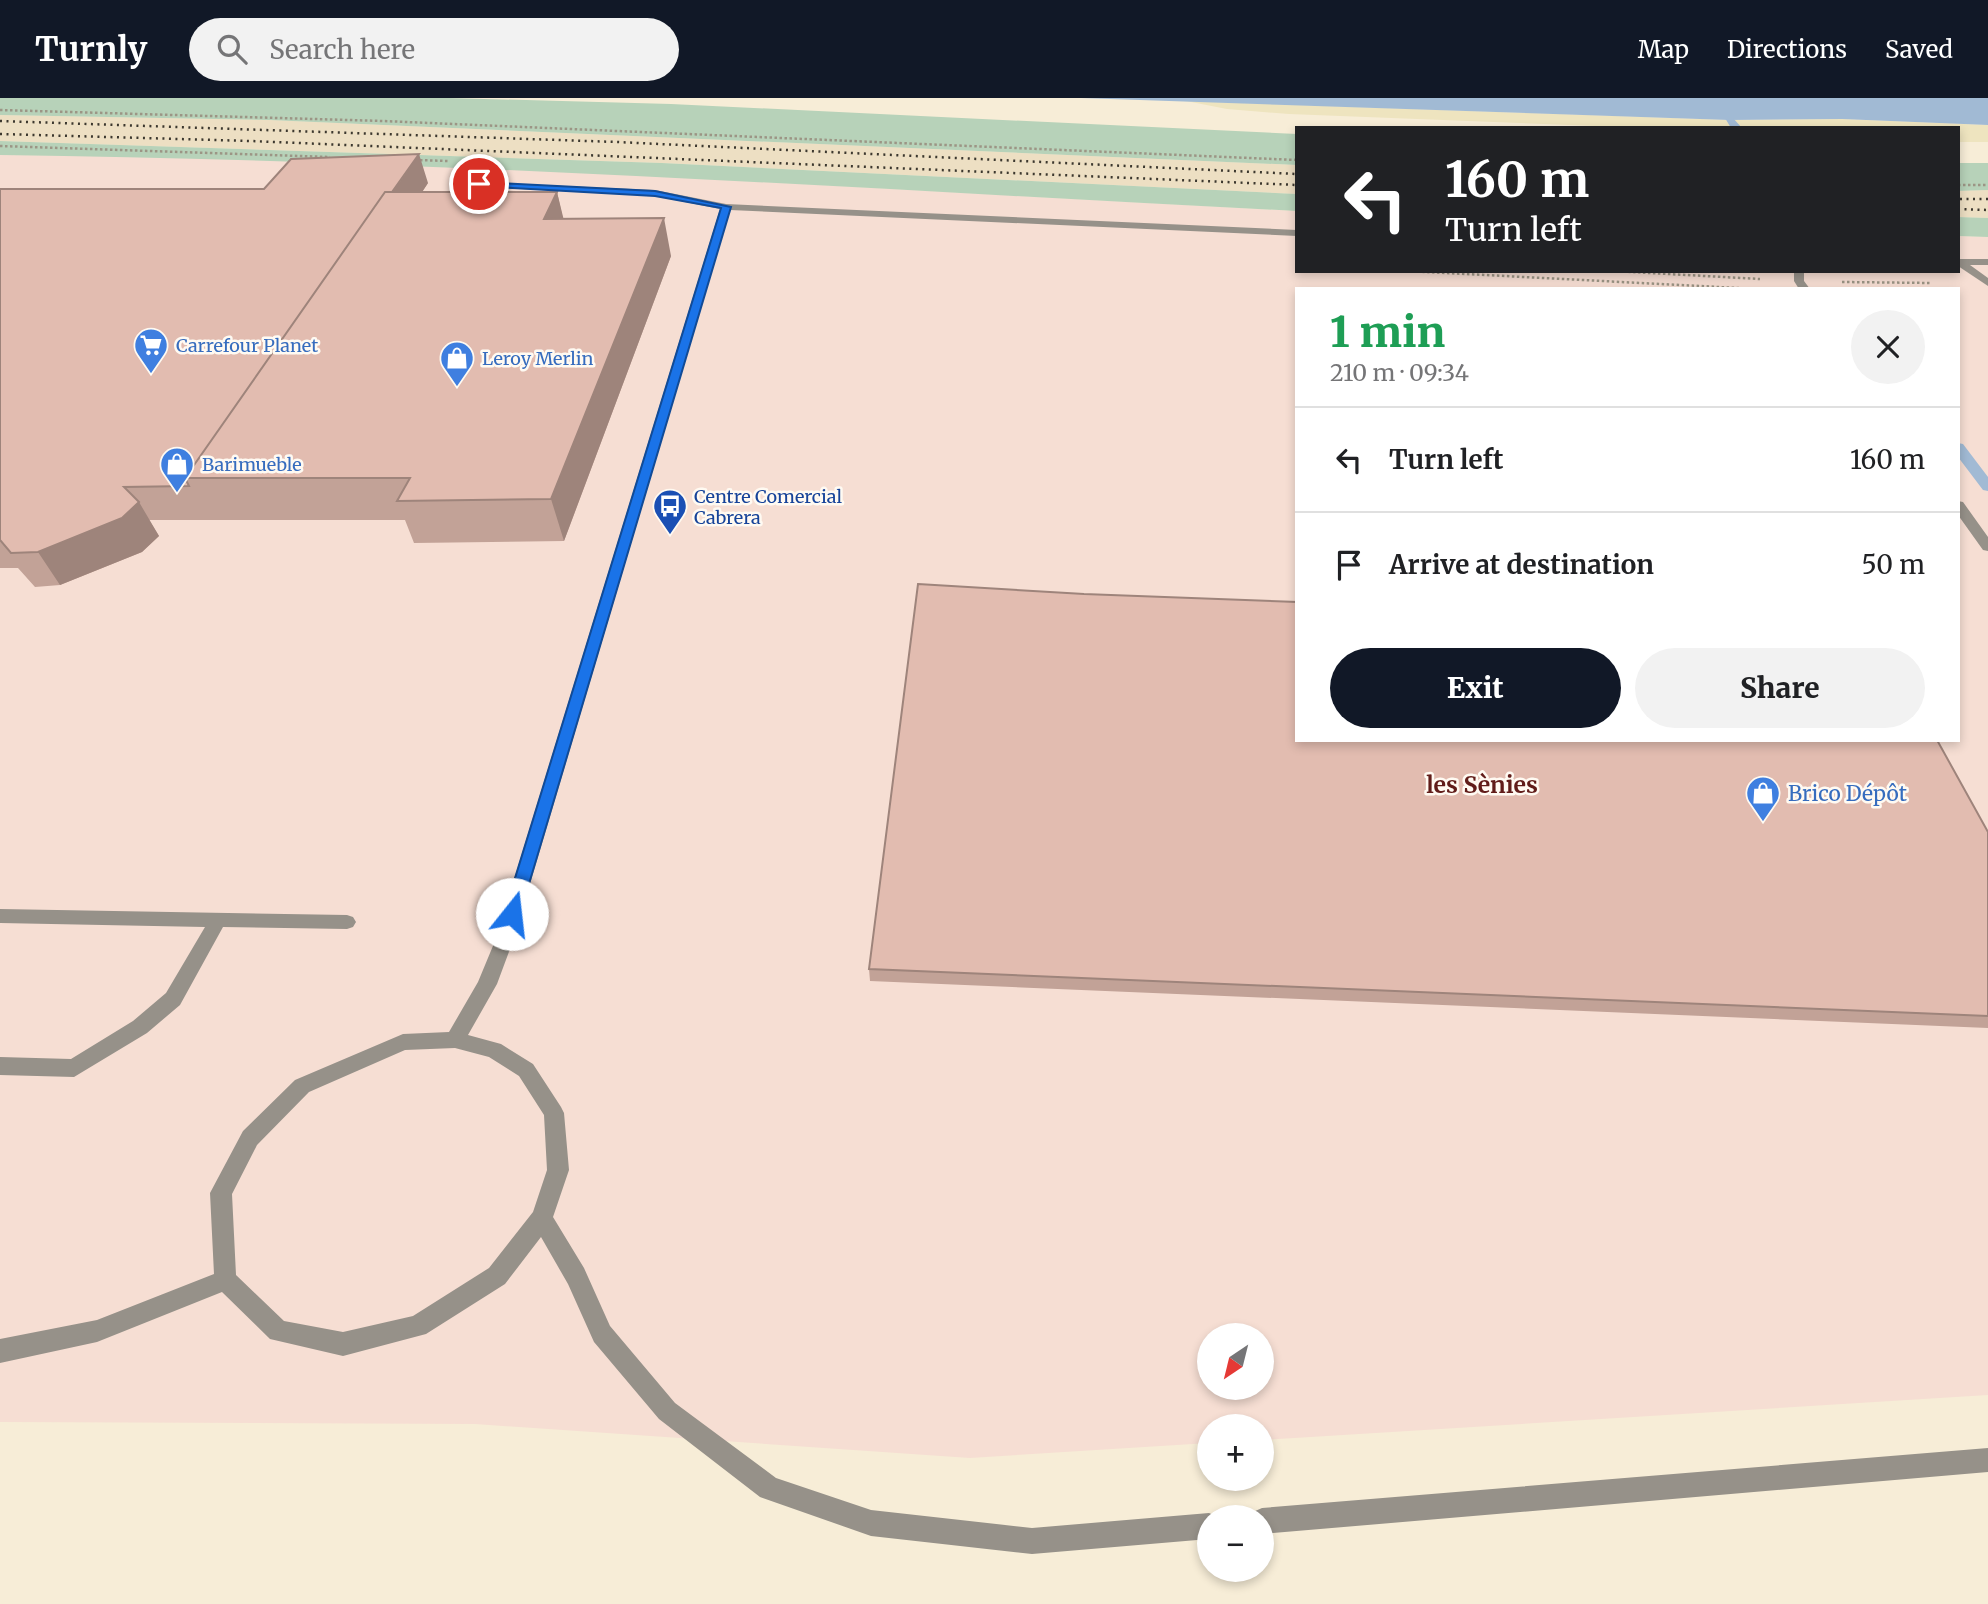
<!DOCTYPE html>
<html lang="en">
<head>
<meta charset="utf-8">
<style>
	body { margin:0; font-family:Merriweather,serif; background:#f2f2f2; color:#202124; height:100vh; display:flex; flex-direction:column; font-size:26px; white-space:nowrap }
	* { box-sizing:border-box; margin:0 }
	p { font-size:23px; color:#757577 }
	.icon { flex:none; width:38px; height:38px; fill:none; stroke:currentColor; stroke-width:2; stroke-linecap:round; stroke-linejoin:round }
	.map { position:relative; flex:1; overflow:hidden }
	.drawer { position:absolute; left:1295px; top:189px; width:665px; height:455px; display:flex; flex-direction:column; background:#fff; border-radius:0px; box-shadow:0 4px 10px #0003 }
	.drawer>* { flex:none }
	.top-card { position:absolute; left:1295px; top:28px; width:665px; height:147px; border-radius:0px; box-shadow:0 4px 10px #0003; background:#202124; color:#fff; overflow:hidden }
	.needle { width:46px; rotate:215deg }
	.tools { position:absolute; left:1197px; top:1225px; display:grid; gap:14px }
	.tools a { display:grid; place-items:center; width:77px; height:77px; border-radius:50%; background:#fff; box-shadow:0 4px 10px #0003; font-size:35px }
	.pin { position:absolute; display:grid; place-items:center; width:60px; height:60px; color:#fff; margin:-30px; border:4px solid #fff; border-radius:50%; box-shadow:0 2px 7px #0007 }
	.me { position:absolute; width:77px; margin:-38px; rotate:16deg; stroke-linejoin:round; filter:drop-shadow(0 0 5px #0008) }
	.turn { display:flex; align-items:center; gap:24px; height:147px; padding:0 35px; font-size:32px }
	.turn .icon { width:91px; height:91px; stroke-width:2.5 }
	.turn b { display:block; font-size:49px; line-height:60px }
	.round { display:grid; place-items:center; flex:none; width:74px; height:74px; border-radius:37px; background:#f2f2f2 }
	.headline { display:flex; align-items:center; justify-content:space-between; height:119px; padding:0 35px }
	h1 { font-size:42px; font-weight:800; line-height:52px; color:#1e9e55 }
	.primary-button { display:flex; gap:14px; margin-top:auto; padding:14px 35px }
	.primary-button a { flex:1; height:80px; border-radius:42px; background:#111827; color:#fff; font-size:28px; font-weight:800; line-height:80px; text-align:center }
	.primary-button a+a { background:#f2f2f2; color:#202124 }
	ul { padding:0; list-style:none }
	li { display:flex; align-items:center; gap:21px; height:105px; padding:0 35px; border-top:2px solid #e0e0e0 }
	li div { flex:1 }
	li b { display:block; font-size:26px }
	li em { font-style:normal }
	header { display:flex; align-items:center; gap:42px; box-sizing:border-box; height:98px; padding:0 35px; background:#111827; color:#fff }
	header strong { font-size:33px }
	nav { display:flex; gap:38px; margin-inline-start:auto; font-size:24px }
	.search { width:490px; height:63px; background:#f2f2f2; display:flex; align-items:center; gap:18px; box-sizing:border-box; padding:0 24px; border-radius:38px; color:#757577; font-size:26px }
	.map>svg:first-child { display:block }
</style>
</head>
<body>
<header>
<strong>Turnly</strong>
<div class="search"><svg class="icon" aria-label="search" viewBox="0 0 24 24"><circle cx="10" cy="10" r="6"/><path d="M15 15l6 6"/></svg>Search here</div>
<nav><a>Map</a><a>Directions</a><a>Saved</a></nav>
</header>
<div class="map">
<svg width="1988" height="1506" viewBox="0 0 1988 1506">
	<rect width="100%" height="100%" fill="#f7edd7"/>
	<!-- commercial -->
	<path fill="#f6ded3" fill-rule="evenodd" d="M0,57L148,58L564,73L1297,113V173H1958V138L1988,139V1297L1262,1342V1328H1209V1345L970,1360L475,1326L0,1324ZM1297,191H1958V642H1297ZM1209,1237H1262V1290H1209Z"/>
	<!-- built -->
	<path fill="#eddfc3" d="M0,17L269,22L1297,67V96L662,65L0,43Z
		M1988,92V120L1958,119V93Z"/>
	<!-- green -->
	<path fill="#b7d2b9" d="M0,0H449L671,6L1297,36V67L269,22L0,17Z
		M0,43L662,65L1297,96V113C865,91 433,62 0,57Z
		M1958,65H1988V92L1958,93Z
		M1958,119L1988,120V139L1958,138Z"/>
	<!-- sand -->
	<path fill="#eee4bf" d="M1186,3L1729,22L1842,21L1988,27V44H1958V30H1646L1289,16L1227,11Z"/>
	<!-- water -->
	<path fill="#a1bad4" d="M1081,0H1988V27L1842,21L1729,22Z"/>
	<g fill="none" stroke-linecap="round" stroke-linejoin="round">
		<!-- stream -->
		<path fill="#a1bad4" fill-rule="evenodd" d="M1725,20H1733L1742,30H1731Z
			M1958,345L1963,346L1988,379V393L1983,392L1958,359Z"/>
		<!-- path -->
		<path stroke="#9c9585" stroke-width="2.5" stroke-dasharray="2.5 2.5" stroke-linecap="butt" d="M0,12L383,23L1297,62
			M0,48L330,59
			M415,62L449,63
			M1958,87H1988
			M1407,173L1758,191
			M1613,173L1760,181
			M1842,184L1931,185"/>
		<!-- minor -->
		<path fill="#969189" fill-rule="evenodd" d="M476,84L655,92L726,106L1297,132V138L730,112L513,843L497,886L468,937L501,946L533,966L561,1009L564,1015L569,1072L553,1119L584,1170L610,1228L675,1305L776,1380L871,1412L1032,1430L1209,1415L1218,1419H1209V1441L1032,1456L871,1438L760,1399L659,1321L594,1244L568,1186L541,1139L505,1186L426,1236L343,1258L270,1241L222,1194L97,1244L0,1265V1241L97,1222L214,1176L210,1095L243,1033L295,982L403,936L449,934L478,884L495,843L720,111L655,98L482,89L462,114H454V110ZM455,950L489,959L519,978L544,1017L547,1072L533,1114L489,1170L413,1218L343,1234L284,1223L236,1177L232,1096L257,1047L309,994L405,952Z
			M1958,161H1988V167H1970L1988,180V188L1958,168Z
			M1794,173H1804V183L1810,191H1799L1794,183Z
			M1958,403L1963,404L1988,439V453L1983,452L1958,417Z
			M0,811L347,817L353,819L356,824L353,829L347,831L223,829L180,907L147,935L74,979L0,977V959L71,961L133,923L166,895L205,829L0,825Z
			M1988,1350V1374L1262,1436V1419H1251L1253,1414L1262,1410Z"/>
		<!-- rail -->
		<path stroke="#3b372e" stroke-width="2.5" stroke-dasharray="2 4.5" stroke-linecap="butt" d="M0,23L617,44L1297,76
			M0,36L251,43L1297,87
			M1960,101H1988
			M1958,111L1988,112"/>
	</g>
	<!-- wall -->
	<path fill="#c2a297" d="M428,85L422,94H557L563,121L671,158L564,443L414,445L405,422H149L159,438L142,454L60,487L35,489L18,470H0V91H264Z
		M1988,734V930L870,883L869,871Z"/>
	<!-- shaded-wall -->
	<path fill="#9e847b" d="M419,56L428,85L235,380H195Z
		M557,94L566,131L544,121Z
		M664,120L671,158L564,443L551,401Z
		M139,404L159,438L142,454L60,487L38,454Z"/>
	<!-- building -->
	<path fill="#e2bcb0" stroke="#9e847b" stroke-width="2" d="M419,56L392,94H385L185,380L189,388L124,389L139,404L122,420L38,454L11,455L0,442V91H264L291,61Z
		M385,94H557L544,121L664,120L551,401L397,403L410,380H185Z
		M918,486L1084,496L1297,504V642H1937L1988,734V918L869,871Z"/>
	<!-- route -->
	<path fill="#1a73e8" stroke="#114b97" stroke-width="2" d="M476,84L655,93L731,109L520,816L512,823L504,816L721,110L655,98L479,88Z"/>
	<!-- icons -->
	<defs>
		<g id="supermarket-pin" transform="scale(1.75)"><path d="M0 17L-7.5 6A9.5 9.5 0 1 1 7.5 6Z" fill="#3f7fe0" stroke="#fffaf2"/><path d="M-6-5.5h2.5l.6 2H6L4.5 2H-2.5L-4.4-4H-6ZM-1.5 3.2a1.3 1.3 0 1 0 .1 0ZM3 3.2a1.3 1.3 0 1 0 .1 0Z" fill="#fff"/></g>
		<g id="shop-pin" transform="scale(1.75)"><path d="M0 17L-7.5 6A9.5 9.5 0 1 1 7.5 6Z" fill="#3f7fe0" stroke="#fffaf2"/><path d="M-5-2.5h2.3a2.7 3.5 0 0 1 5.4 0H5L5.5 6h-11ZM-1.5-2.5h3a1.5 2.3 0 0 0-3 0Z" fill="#fff"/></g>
		<g id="bus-pin" transform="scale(1.75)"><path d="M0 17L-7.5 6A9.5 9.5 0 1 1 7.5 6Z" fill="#1a4fb4" stroke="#fffaf2"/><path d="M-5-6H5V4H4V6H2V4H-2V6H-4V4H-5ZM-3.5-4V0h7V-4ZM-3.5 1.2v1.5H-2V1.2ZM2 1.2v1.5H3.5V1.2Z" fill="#fff"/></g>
	</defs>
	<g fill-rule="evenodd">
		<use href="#supermarket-pin" x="151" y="247"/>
		<use href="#shop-pin" x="457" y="260"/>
		<use href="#shop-pin" x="177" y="366"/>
		<use href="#bus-pin" x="670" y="408"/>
		<use href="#shop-pin" x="1763" y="695"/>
	</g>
	<g text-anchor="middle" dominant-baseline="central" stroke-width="5" stroke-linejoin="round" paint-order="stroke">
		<!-- far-shop labels -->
		<g font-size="18" fill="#366cbe" stroke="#fffaf2" text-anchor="start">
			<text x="176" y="247">Carrefour Planet</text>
			<text x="482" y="260">Leroy Merlin</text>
			<text x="202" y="366">Barimueble</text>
		</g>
		<!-- far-transit labels -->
		<g font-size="18" fill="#164399" stroke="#fffaf2" text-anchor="start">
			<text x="694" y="398">Centre Comercial<tspan x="694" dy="21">Cabrera</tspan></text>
		</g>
		<!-- shop labels -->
		<g font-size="21" fill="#366cbe" stroke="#fffaf2" text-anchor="start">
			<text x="1788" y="695">Brico Dépôt</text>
		</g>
		<!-- neighbourhood labels -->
		<g font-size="23" font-weight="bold" fill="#611c19" stroke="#fffaf2">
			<text x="1482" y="686">les Sènies</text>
		</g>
	</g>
</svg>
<div class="tools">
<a><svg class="needle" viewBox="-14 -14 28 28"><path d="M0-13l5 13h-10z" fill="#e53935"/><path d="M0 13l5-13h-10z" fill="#757577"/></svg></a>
<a>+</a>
<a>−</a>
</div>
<div class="pin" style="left:479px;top:86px;background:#d93025"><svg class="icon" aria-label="arrive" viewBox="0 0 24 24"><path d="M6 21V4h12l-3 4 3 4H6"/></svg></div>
<svg class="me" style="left:512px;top:816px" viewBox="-20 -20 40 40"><circle r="19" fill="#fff"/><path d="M0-13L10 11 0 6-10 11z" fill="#1a73e8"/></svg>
<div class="top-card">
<div class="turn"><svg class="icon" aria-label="left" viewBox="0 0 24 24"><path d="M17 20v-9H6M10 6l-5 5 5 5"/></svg><div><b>160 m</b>Turn left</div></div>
</div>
<section class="drawer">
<div class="headline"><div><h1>1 min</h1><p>210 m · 09:34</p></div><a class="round"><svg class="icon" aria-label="close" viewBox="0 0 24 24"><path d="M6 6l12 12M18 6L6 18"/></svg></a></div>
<ul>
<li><svg class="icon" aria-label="left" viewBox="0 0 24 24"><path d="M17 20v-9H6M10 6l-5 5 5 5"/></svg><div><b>Turn left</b></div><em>160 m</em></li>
<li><svg class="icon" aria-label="arrive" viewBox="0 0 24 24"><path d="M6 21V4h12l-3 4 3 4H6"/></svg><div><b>Arrive at destination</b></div><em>50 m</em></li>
</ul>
<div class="primary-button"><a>Exit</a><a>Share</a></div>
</section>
</div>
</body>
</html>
